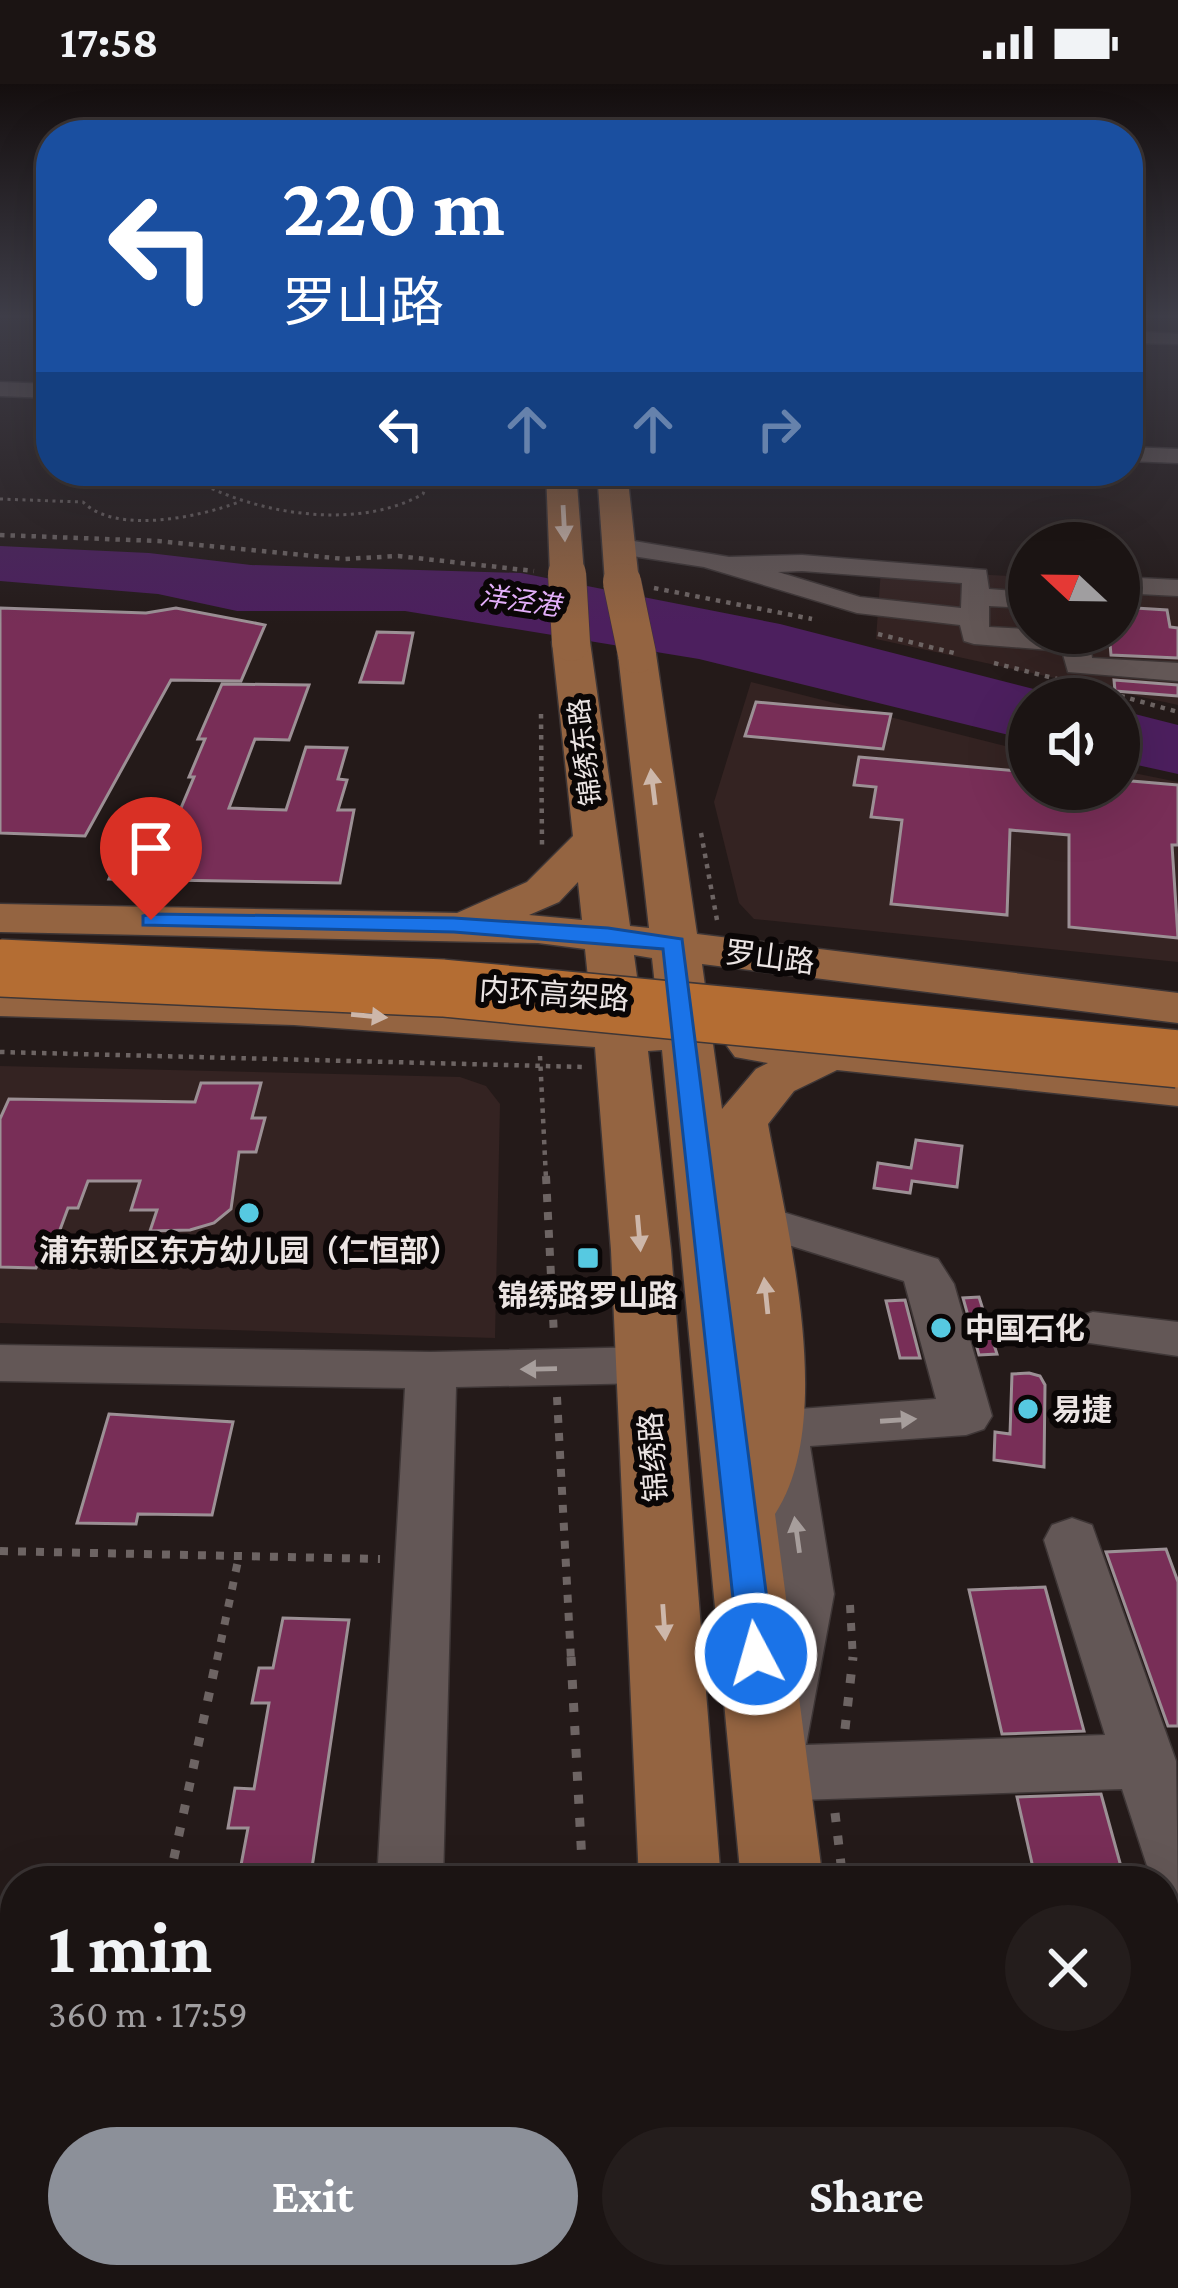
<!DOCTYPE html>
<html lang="en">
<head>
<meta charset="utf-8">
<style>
	body { margin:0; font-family:"Crimson Pro","Noto Sans SC",serif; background:#241d1c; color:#f1f3f6; height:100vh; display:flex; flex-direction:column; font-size:45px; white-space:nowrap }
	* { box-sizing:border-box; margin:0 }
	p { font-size:39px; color:#a09ea0 }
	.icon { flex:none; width:66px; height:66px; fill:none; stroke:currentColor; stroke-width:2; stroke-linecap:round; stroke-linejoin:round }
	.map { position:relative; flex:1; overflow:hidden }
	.side { position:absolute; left:0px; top:1782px; width:1179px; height:423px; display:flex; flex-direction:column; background:#1b1413; border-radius:48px 48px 0 0; box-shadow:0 12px 48px #0002,0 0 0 3px #393333 }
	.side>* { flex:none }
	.top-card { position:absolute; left:36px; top:36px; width:1107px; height:366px; border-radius:48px; box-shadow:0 12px 48px #0002,0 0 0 3px #393333; background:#1a4fa0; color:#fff; overflow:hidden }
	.needle { width:78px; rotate:292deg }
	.tools { position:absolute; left:1008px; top:438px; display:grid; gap:24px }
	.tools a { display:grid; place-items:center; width:132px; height:132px; border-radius:50%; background:#1b1413; box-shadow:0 12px 48px #0002,0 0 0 3px #393333; font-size:60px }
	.pin { position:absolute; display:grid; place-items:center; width:102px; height:102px; color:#fff; margin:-123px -51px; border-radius:50% 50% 50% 0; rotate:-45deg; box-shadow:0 0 12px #0007 }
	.pin .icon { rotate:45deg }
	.me { position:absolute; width:132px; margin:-66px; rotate:354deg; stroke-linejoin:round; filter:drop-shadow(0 0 9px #0008) }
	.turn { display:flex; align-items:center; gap:42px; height:252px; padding:0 48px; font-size:54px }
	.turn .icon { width:156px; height:156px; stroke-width:2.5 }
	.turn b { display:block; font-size:84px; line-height:102px }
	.lanes { display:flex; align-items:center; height:114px; padding:0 48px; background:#0003; justify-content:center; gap:60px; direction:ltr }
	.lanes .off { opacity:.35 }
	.round { display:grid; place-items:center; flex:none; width:126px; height:126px; border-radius:63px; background:#241d1c }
	.overview { display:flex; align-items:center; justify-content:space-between; height:204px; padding:0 48px }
	h1 { font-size:72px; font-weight:700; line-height:90px }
	.action { display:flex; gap:24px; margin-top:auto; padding:24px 48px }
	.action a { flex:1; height:138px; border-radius:72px; background:#8c9099; color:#fff; font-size:48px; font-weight:700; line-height:138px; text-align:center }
	.action a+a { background:#241d1c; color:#f1f3f6 }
	.status { display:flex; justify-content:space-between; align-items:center; height:84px; padding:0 60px; background:#1b1413; direction:ltr }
	.status svg { height:33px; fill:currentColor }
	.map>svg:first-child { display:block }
</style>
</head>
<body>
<div class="status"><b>17:58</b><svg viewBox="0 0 49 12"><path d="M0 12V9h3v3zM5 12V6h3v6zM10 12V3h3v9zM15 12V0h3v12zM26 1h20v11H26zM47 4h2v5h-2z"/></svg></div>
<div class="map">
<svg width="1178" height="2204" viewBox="0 0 1178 2204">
	<rect width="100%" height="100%" fill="#241a19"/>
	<!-- built -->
	<path fill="#342322" d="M881,485L1029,493V549H1119V497L1178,500V621L876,555Z
		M751,598L1029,668V705H1119V686L1178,698V878L754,835L739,819L714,718Z
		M0,982L460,993L486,1002L500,1020L495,1254L0,1239Z"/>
	<!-- green -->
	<path fill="#393014" d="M0,1851H15V2153H0Z"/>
	<!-- water -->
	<path fill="#4c1f5e" d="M0,462L149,469L251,481L521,489L780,540L1073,615H1029V656L699,575L405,527H237L158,510L0,497Z
		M1119,626L1178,641V690L1119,677Z"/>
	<!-- building -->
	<path fill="#782e57" stroke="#9c9095" stroke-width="3" d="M1119,523L1167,526L1170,543L1178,544V574L1111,571L1109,549H1119Z
		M0,524L146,529L176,524L265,541L241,597L171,596L85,752L0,749Z
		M377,548L413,549L403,599L360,598Z
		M1114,596L1178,601V612L1115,607Z
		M222,600L309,601L289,656L255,655L229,724L286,726L306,663L347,664L338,695L347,696L338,726H354L340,799L109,795L121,768L162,769L194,693H189L205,655H198Z
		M756,618L891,630L883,665L745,652Z
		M859,673L1029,688V705H1119V696L1178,701V761H1172L1178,854L1069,843V751L1010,746L1007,831L891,820L902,736L871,733L876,703L854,701Z
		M201,999H261L252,1034H265L256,1068H239L231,1125L214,1139L190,1146L150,1147L157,1126H131L140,1097H88L78,1124H68L54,1162H45L36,1184L0,1183V1035L9,1015L195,1018Z
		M916,1056L962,1062L957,1103L912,1097L910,1109L874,1104L878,1079L911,1084Z
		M979,1213L997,1270L979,1271L963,1214Z
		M905,1216L920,1274H900L886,1217Z
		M1029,1289L1040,1292L1045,1301L1044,1383L994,1376L995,1348L1010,1350L1012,1290Z
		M109,1330L233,1338L212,1431L138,1430L136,1440L77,1439Z
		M1166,1465L1178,1498V1642H1168L1106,1468Z
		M1045,1503L1084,1647L1002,1650L969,1506Z
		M283,1534L349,1536L310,1797H238L248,1744H228L235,1704L254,1705L269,1619H252L259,1584H273Z
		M1101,1710L1125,1797H1036L1017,1713Z"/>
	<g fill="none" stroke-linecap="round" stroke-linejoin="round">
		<!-- minor casing -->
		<g stroke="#3e3636" stroke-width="3">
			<path id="minor" d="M1128,247L1178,250V260L1128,259Z
				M0,298L51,300V314L0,312Z
				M1128,363L1178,365V379L1128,377Z
				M622,455L729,473L802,471L986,486L989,505L1029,508V524L989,522V543L1097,549L1090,559L1092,574L1178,579V597L1068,588L1062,567L974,560L964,557L960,541L857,529L704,483L613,469L609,463ZM802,487L962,499L961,524L860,513L778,488Z
				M1119,493L1178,496V512L1119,509Z
				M756,1120L938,1175L954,1200L992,1332L984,1345L966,1351L810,1362L834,1510L806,1661L1105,1651L1044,1456L1052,1441L1072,1434L1092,1441L1176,1677L1178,1813L1164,1807V1797H1152L1122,1705L770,1717L748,1709L739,1690L778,1510L754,1337L762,1323L780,1318L799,1325L936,1315L904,1197L740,1146L733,1135L740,1124Z
				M1093,1228L1178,1238V1272L1076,1257L1068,1245L1076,1233Z
				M0,1261L431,1268L647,1263L665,1268L672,1281L665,1294L647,1299L456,1303L443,1797H377L405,1304L0,1297Z
				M356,2190H432L431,2204H355Z"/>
		</g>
		<!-- major casing -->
		<g stroke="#3e3636" stroke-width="3">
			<path id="major" d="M546,387H576L584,490L579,497H555L550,490Z
				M597,387H627L639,498L634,505H610L605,498Z
				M571,547L584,550L590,558L630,842L649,844L618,570L624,562H650L656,570L697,850L1178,909V939L702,880L722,1025L756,985L768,979L735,973L727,962L735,951L753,946L1178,990V1022L837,986L794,1007L768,1040C787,1145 837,1336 775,1430L823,1797H741L662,966L648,967L671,1166L721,1797H639L611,1166L595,963L294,941L0,932V902L294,911L592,932L585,865L538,859L0,848V820L457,829L527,798L573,752L552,558L558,550ZM578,798L582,836L529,831L559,818ZM634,871L652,874L659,938L643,936Z
				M657,2190H753L755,2204H657Z
				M780,2190H876L878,2204H780Z"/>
		</g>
		<!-- path-far3 -->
		<path stroke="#6d6463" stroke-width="3" stroke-dasharray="3 4.5" stroke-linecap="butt" d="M179,387C244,429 354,449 423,410L431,387
			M0,415L83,418C116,451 199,433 239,418"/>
		<!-- path-far2 -->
		<path stroke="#6d6463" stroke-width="4.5" stroke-dasharray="4.5 6" stroke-linecap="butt" d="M0,451L158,457L344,475L398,472L534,487
			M654,504L812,535
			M878,550L958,570
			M994,579L1057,595
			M1110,609L1178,628
			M541,630L542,761
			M701,749L717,836
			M0,968L584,983
			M540,972L546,1095"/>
		<!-- path-far1 -->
		<path stroke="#6d6463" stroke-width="8" stroke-dasharray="8 10" stroke-linecap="butt" d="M546,1092L554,1252
			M557,1313L571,1576
			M0,1467L380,1475
			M850,1521L853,1576
			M217,1576L239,1472"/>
		<!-- path -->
		<path stroke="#6d6463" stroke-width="9" stroke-dasharray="9 14" stroke-linecap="butt" d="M571,1573L583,1797
			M845,1645L853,1573
			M835,1729L843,1797
			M169,1797L217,1573
			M0,1851H15
			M0,2153H15
			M603,2190L604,2204
			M898,2190L900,2204
			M82,2204L85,2190"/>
		<!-- minor -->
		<use href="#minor" fill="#635756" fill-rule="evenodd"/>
		<!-- major -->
		<use href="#major" fill="#946441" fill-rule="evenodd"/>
		<!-- major-bridge casing -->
		<g stroke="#3e3636" stroke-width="39" stroke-linecap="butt">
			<path id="major-bridge" d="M567,490L571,558
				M622,498L637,570"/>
		</g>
		<!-- highway-bridge casing -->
		<g stroke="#3e3636" stroke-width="60" stroke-linecap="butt">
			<path id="highway-bridge" d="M0,884L443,904L1178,975"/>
		</g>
		<!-- major-bridge -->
		<use href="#major-bridge" stroke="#946441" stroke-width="38"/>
		<!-- highway-bridge -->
		<use href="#highway-bridge" stroke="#b46d33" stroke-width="57"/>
	</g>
	<!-- one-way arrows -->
	<defs><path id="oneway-solid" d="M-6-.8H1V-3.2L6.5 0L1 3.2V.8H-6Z" transform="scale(3)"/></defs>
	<g fill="#cdb7aa">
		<use href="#oneway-solid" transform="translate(564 439) rotate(87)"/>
		<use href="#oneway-solid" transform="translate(653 703) rotate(-97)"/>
		<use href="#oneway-solid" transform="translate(369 932) rotate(5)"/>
		<use href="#oneway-solid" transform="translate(639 1149) rotate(85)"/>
		<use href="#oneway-solid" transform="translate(766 1212) rotate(-96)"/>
		<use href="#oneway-solid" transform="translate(664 1538) rotate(86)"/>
	</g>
	<g fill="#a79e9c">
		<use href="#oneway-solid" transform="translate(539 1285) rotate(179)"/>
		<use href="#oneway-solid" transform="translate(898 1336) rotate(-4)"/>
		<use href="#oneway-solid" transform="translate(797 1451) rotate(-98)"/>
	</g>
	<!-- sky -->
	<linearGradient id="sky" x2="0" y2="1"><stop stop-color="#140e0e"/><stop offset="0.43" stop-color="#3f3e49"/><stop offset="1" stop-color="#3f3e49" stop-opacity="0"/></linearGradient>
	<rect width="1178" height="540" fill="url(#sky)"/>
	<!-- route -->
	<path fill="#1a73e8" stroke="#114b97" stroke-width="3" d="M151,830L454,834L608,844L682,855L774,1570L769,1581L756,1585L744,1581L739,1570L663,865L454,848L143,841V832Z"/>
	<!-- markers -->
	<g fill="#56c9e1" stroke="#0a0606" stroke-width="4.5">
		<circle cx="249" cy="1129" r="12"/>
		<rect x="576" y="1162" width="24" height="24" rx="6"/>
		<circle cx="941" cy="1244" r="12"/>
		<circle cx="1028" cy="1325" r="12"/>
	</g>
	<g text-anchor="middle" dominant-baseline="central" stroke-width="12" stroke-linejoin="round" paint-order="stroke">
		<!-- far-water labels -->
		<g font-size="27" font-style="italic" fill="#e3affa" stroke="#0a0606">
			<text transform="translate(520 517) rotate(8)">洋泾港</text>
		</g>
		<!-- far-street labels -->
		<g font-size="27" fill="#ebe4e3" stroke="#0a0606">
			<text transform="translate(585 668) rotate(-97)">锦绣东路</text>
		</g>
		<!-- street labels -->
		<g font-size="30" fill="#ebe4e3" stroke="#0a0606">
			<text transform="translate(770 873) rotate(7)">罗山路</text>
			<text transform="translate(554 910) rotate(4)">内环高架路</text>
			<text transform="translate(653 1373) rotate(-94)">锦绣路</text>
		</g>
		<!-- poi labels -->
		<g font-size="30" font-weight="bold" fill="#ebe4e3" stroke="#0a0606">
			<text x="249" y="1166">浦东新区东方幼儿园（仁恒部）</text>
			<text x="588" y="1211">锦绣路罗山路</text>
			<text x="965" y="1244" text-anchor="start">中国石化</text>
			<text x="1052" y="1325" text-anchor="start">易捷</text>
		</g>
	</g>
</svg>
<div class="tools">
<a><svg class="needle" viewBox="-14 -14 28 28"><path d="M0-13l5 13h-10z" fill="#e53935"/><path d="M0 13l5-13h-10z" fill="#a09ea0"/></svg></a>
<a><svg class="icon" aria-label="sound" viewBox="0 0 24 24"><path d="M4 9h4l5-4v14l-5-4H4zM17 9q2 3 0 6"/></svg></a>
</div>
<div class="pin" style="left:151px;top:836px;background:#d93025"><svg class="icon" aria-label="arrive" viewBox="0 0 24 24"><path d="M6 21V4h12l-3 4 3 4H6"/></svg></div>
<svg class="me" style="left:756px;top:1570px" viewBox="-20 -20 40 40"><circle r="17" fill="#1a73e8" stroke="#fff" stroke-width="3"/><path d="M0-11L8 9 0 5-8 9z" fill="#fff"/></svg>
<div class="top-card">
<div class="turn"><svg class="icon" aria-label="left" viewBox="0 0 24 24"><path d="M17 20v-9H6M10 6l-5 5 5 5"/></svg><div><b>220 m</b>罗山路</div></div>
<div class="lanes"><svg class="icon" aria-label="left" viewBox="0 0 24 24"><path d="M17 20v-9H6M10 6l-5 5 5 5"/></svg><svg class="icon off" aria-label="ahead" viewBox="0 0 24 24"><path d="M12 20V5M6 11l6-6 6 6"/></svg><svg class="icon off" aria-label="ahead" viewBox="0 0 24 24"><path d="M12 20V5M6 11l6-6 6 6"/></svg><svg class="icon off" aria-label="right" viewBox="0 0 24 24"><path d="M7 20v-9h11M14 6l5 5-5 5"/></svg></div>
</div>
<section class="side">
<div class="overview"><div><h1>1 min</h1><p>360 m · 17:59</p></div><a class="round"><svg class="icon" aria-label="close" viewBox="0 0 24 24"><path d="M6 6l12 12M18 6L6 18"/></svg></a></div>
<div class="action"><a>Exit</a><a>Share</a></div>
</section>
</div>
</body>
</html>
